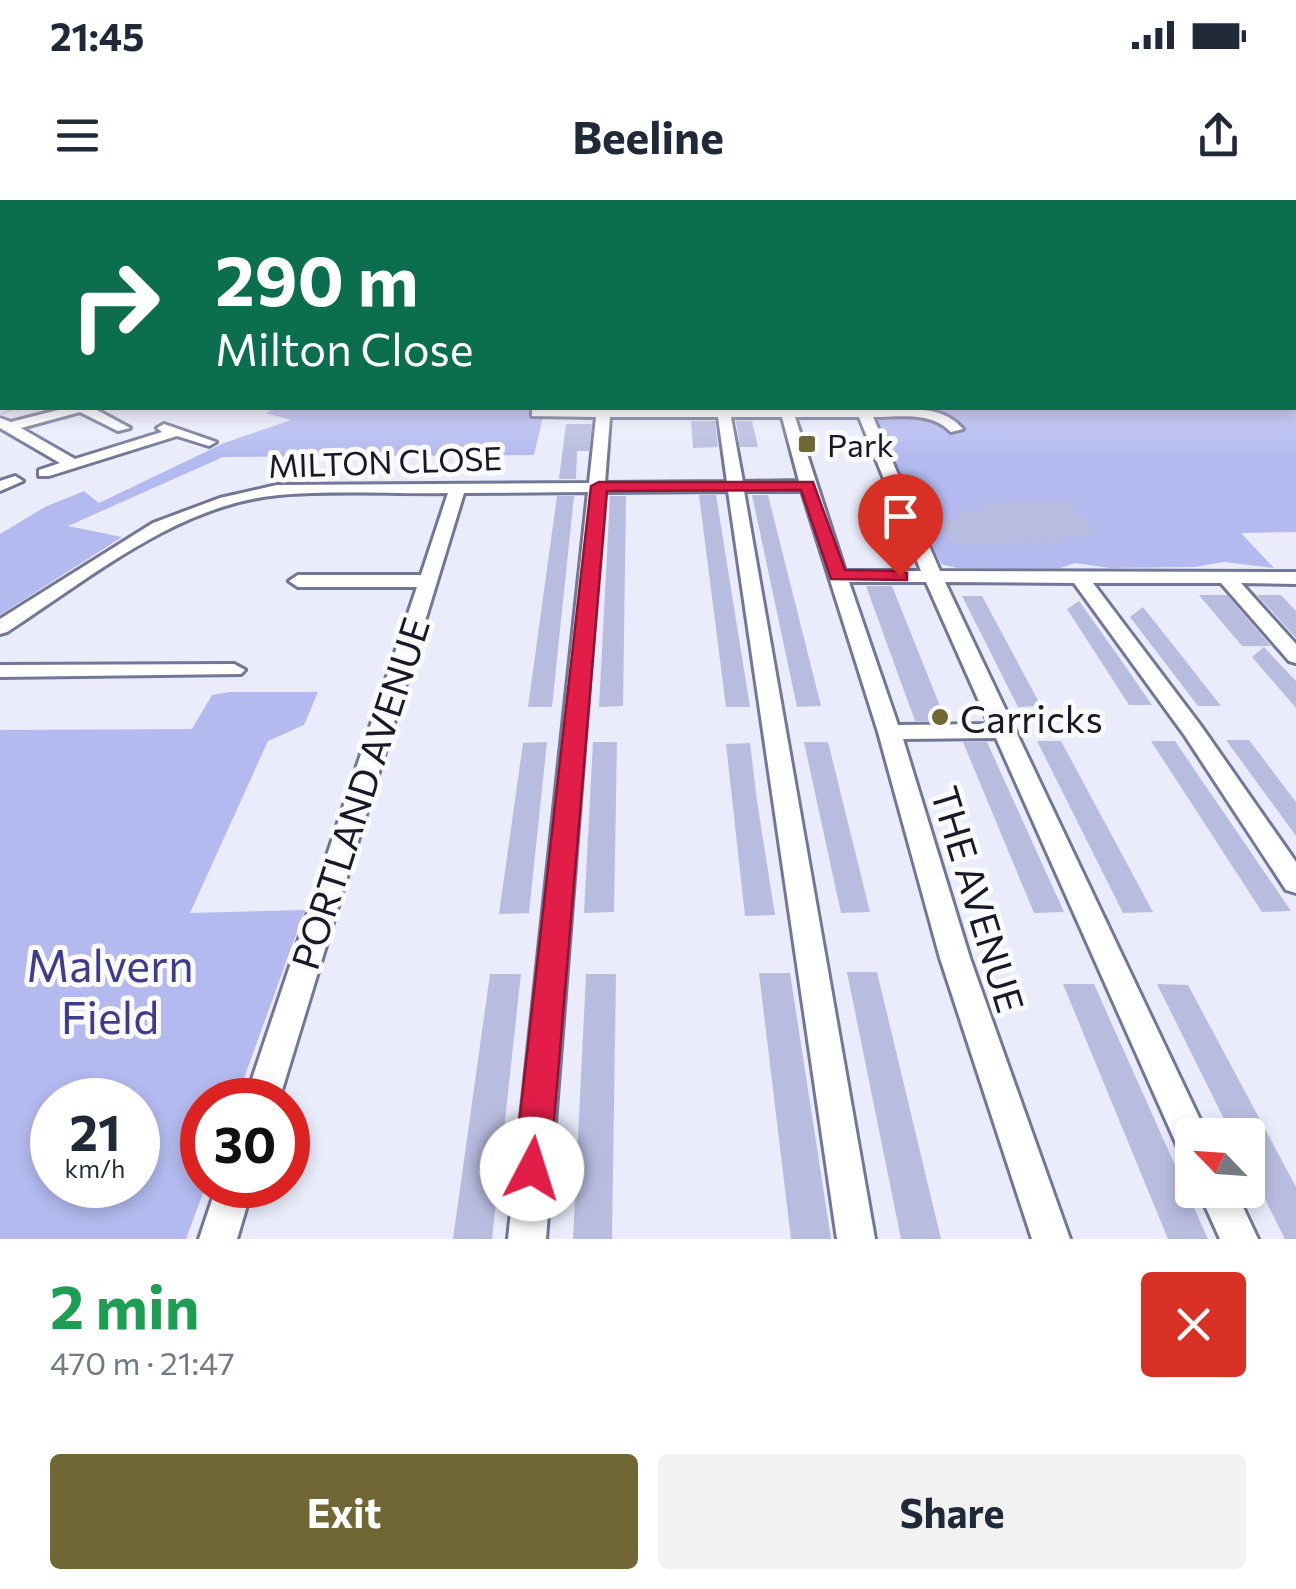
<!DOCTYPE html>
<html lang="en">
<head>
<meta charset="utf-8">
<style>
	body { margin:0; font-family:Commissioner,sans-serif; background:#f2f2f3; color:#1f2937; height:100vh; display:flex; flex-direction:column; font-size:38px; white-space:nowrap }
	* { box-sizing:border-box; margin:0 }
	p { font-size:32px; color:#747a83 }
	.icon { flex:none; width:55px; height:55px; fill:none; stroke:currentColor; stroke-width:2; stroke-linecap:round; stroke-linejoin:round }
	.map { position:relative; height:1039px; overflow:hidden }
	.side { display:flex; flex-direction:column; background:#fff; flex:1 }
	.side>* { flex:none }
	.guide { position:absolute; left:0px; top:0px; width:1298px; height:210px; box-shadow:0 5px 15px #0003; background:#0b6e4f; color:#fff; overflow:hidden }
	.needle { width:65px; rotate:295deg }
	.buttons { position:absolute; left:1175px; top:918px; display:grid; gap:20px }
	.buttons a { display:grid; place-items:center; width:90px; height:90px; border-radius:10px; background:#fff; box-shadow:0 5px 15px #0003; font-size:50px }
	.speed { position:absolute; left:30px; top:878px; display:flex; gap:20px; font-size:50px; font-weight:700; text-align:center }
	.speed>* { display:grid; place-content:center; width:130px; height:130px; border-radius:50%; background:#fff; box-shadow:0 5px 15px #0003; line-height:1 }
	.speed small { font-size:25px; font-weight:400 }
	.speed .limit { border:15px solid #d22; background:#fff; color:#111 }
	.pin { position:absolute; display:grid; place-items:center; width:85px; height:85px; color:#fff; margin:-102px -42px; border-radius:50% 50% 50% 0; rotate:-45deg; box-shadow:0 0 10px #0007 }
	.pin .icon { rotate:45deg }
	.me { position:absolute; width:110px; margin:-55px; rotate:5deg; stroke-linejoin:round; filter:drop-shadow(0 0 8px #0008) }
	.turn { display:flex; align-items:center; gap:35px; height:210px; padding:0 50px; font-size:45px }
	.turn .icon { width:130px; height:130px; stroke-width:2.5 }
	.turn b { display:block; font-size:70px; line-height:85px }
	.round { display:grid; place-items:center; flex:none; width:105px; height:105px; border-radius:10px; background:#f2f2f3 }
	.head { display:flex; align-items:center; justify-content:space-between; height:170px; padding:0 50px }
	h1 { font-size:60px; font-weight:700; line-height:75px; color:#1e9e55 }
	.action { display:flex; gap:20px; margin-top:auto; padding:20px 50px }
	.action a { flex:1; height:115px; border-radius:10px; background:#706734; color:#fff; font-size:40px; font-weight:700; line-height:115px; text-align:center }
	.action a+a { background:#f2f2f3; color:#1f2937 }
	.status { display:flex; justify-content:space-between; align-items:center; height:70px; padding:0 50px; background:#fff; direction:ltr }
	.status svg { height:28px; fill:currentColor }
	header { display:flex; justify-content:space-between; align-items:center; height:130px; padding:0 50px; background:#fff; font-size:45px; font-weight:700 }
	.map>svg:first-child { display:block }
</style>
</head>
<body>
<div class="status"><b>21:45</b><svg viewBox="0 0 49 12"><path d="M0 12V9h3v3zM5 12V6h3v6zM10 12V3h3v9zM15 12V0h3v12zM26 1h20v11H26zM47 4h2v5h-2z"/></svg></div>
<header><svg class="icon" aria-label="menu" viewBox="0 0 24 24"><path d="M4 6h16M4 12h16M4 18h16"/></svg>Beeline<svg class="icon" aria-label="share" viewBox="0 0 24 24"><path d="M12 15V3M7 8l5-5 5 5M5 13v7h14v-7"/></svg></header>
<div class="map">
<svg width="1296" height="1039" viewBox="0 0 1296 1039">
	<rect width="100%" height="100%" fill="#eaecfb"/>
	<!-- green -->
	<path fill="#b4baef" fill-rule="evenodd" d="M1296,204V332L1241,333L1274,368L1224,362L1195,367L1110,368L1075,363L1060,368H957L941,364L867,210L1295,208Z
		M275,208H545L534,255L223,257L68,326L122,337L0,415V334L45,307L84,291L99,303L224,243L291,220L266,213Z
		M230,492H318L304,525L268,541L190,713L305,710L236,900H202V985H206L186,1039H0V530L192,529L212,495ZM52,900H138V985H52Z"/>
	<!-- building -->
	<path fill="#b8bde0" d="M691,221H715L718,247L693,248Z
		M736,221H752L758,247H740Z
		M566,224H592L589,251H577L576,279H559Z
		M699,295H716L750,507H726Z
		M752,295H768L821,506L797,507Z
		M557,296H574L552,507H528Z
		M610,296H626L623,506L599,507Z
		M1009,301H1069L1096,335L1065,336L1071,342L952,343L939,319H958L954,311H982L978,304H1011Z
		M866,386H892L946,521H915Z
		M1199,395H1227L1271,446H1242Z
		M1257,395H1281L1296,411V438Z
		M962,396H982L1041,506L1018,507Z
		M1079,401L1121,460L1152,505H1129L1067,409Z
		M1143,407L1185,460L1221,506H1198L1130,417Z
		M1264,447L1296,481V508L1252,457Z
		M1226,540H1249L1296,602V636Z
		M1037,541H1061L1153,712L1123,713Z
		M1151,541H1175L1291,711L1262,712Z
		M547,542L529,713L499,714L523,543Z
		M593,542H617L614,712L584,713Z
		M804,542H828L870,712L841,713Z
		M963,542H987L1064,712L1034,713Z
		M750,543L757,601L775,715L745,716L726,544Z
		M847,772H877L941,1039H901Z
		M759,773H790L831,1039H791Z
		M490,774H521L492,1039H453Z
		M586,774H616L612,1039H573Z
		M1063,784H1094L1208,1039H1168Z
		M1157,784L1188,785L1296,987V1039H1285L1248,966V935H1232Z"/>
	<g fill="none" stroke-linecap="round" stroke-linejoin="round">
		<!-- minor casing -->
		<g stroke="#737797" stroke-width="6">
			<path id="minor" d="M2,163V171L0,172V164Z
				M0,183H2V191H0Z
				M66,208H93L130,228L118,231L80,212L21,228L75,259L162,232L157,228L164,224L216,242L209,246L177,236L49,276H39V270L60,263L0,228V218L11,222Z
				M868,208C901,213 938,200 963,229L951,232C931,211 900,217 873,217L940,371L1296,372V384L1241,383L1296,444V463L1289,461L1221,383H1093L1201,526L1296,662V693L1286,690L1185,536L1074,383L945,382L1204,928L1207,935H1192V957L1180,952L996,538L903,539L970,758L1070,1039H1032L940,758L878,532L802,291H744L875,1039H837L728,291L604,292L546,1039H508L588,292L464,293L279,900H245L417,387H298L289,381L298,375H421L448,293C392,294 334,290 279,295C178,304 89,379 7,432L0,434V419L153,323L220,298L277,285L589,283L596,217L532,216V210L537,209ZM610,217H718L727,282L605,283ZM731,217H782L799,281L743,282ZM795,217H859L921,371H845ZM849,382H926L989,524L898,525Z
				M15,276L23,281L0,291V281Z
				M234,464L245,470L241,474L0,477V465Z
				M217,985H253L237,1039H199Z
				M1198,990H1235L1258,1039H1220Z"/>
		</g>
		<!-- major casing -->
		<g stroke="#cccccf" stroke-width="4">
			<path id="major" d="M1295,187H1296V198H1295Z
				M0,204L2,208H13L0,214Z"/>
		</g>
		<!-- minor -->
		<use href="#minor" fill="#fff" fill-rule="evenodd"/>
		<!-- major -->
		<use href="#major" fill="#d2d6f6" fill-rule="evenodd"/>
	</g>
	<!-- sky -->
	<linearGradient id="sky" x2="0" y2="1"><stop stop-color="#82a6de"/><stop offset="0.43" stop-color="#f6f6fd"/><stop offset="1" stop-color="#f6f6fd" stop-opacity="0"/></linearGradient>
	<rect width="1296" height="256" fill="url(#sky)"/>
	<!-- route -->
	<path fill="#e11d48" stroke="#92132f" stroke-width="2.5" d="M813,282L845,370L900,371L907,373V380L831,379L801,290L607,291L550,969L545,981L532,987L520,981L514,969L591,286L599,282Z"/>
	<!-- markers -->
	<g fill="#706734" stroke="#fafafa" stroke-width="4">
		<rect x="797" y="234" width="20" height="20" rx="5"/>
		<circle cx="940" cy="517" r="10"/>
	</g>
	<g text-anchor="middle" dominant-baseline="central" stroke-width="10" stroke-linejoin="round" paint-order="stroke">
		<!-- far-poi labels -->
		<g font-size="32" fill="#181926" stroke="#fafafa" text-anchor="start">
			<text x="827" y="244">Park</text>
		</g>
		<!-- far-street labels -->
		<g font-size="32" fill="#181926" stroke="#fafafa">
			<text transform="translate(385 261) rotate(-2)">MILTON CLOSE</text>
		</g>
		<!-- poi labels -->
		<g font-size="38" fill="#181926" stroke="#fafafa" text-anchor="start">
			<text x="960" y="517">Carricks</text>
		</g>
		<!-- street labels -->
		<g font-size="38" fill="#181926" stroke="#fafafa">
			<text transform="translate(359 593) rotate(-72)">PORTLAND AVENUE</text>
			<text transform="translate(979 699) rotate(73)">THE AVENUE</text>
		</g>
		<!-- near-park labels -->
		<g font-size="45" fill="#3d3d8a" stroke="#fafafa">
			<text x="110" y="763">Malvern<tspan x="110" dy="52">Field</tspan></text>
		</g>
	</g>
</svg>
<div class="buttons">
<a><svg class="needle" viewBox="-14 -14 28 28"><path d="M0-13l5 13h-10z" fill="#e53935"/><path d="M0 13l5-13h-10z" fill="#747a83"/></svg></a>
</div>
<div class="speed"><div>21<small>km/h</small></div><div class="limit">30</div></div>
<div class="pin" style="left:900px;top:376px;background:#d93025"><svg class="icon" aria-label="arrive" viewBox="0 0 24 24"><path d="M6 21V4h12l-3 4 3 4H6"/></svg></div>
<svg class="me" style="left:532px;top:969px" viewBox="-20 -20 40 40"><circle r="19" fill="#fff"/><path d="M0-13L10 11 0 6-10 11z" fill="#e11d48"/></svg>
<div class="guide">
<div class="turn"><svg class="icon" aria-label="right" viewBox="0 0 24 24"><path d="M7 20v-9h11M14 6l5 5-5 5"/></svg><div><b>290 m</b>Milton Close</div></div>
</div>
</div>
<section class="side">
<div class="head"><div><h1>2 min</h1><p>470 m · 21:47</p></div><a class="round" style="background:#d93025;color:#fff"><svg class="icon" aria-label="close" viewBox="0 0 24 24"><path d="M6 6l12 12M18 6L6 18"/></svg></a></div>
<div class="action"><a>Exit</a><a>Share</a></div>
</section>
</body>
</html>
